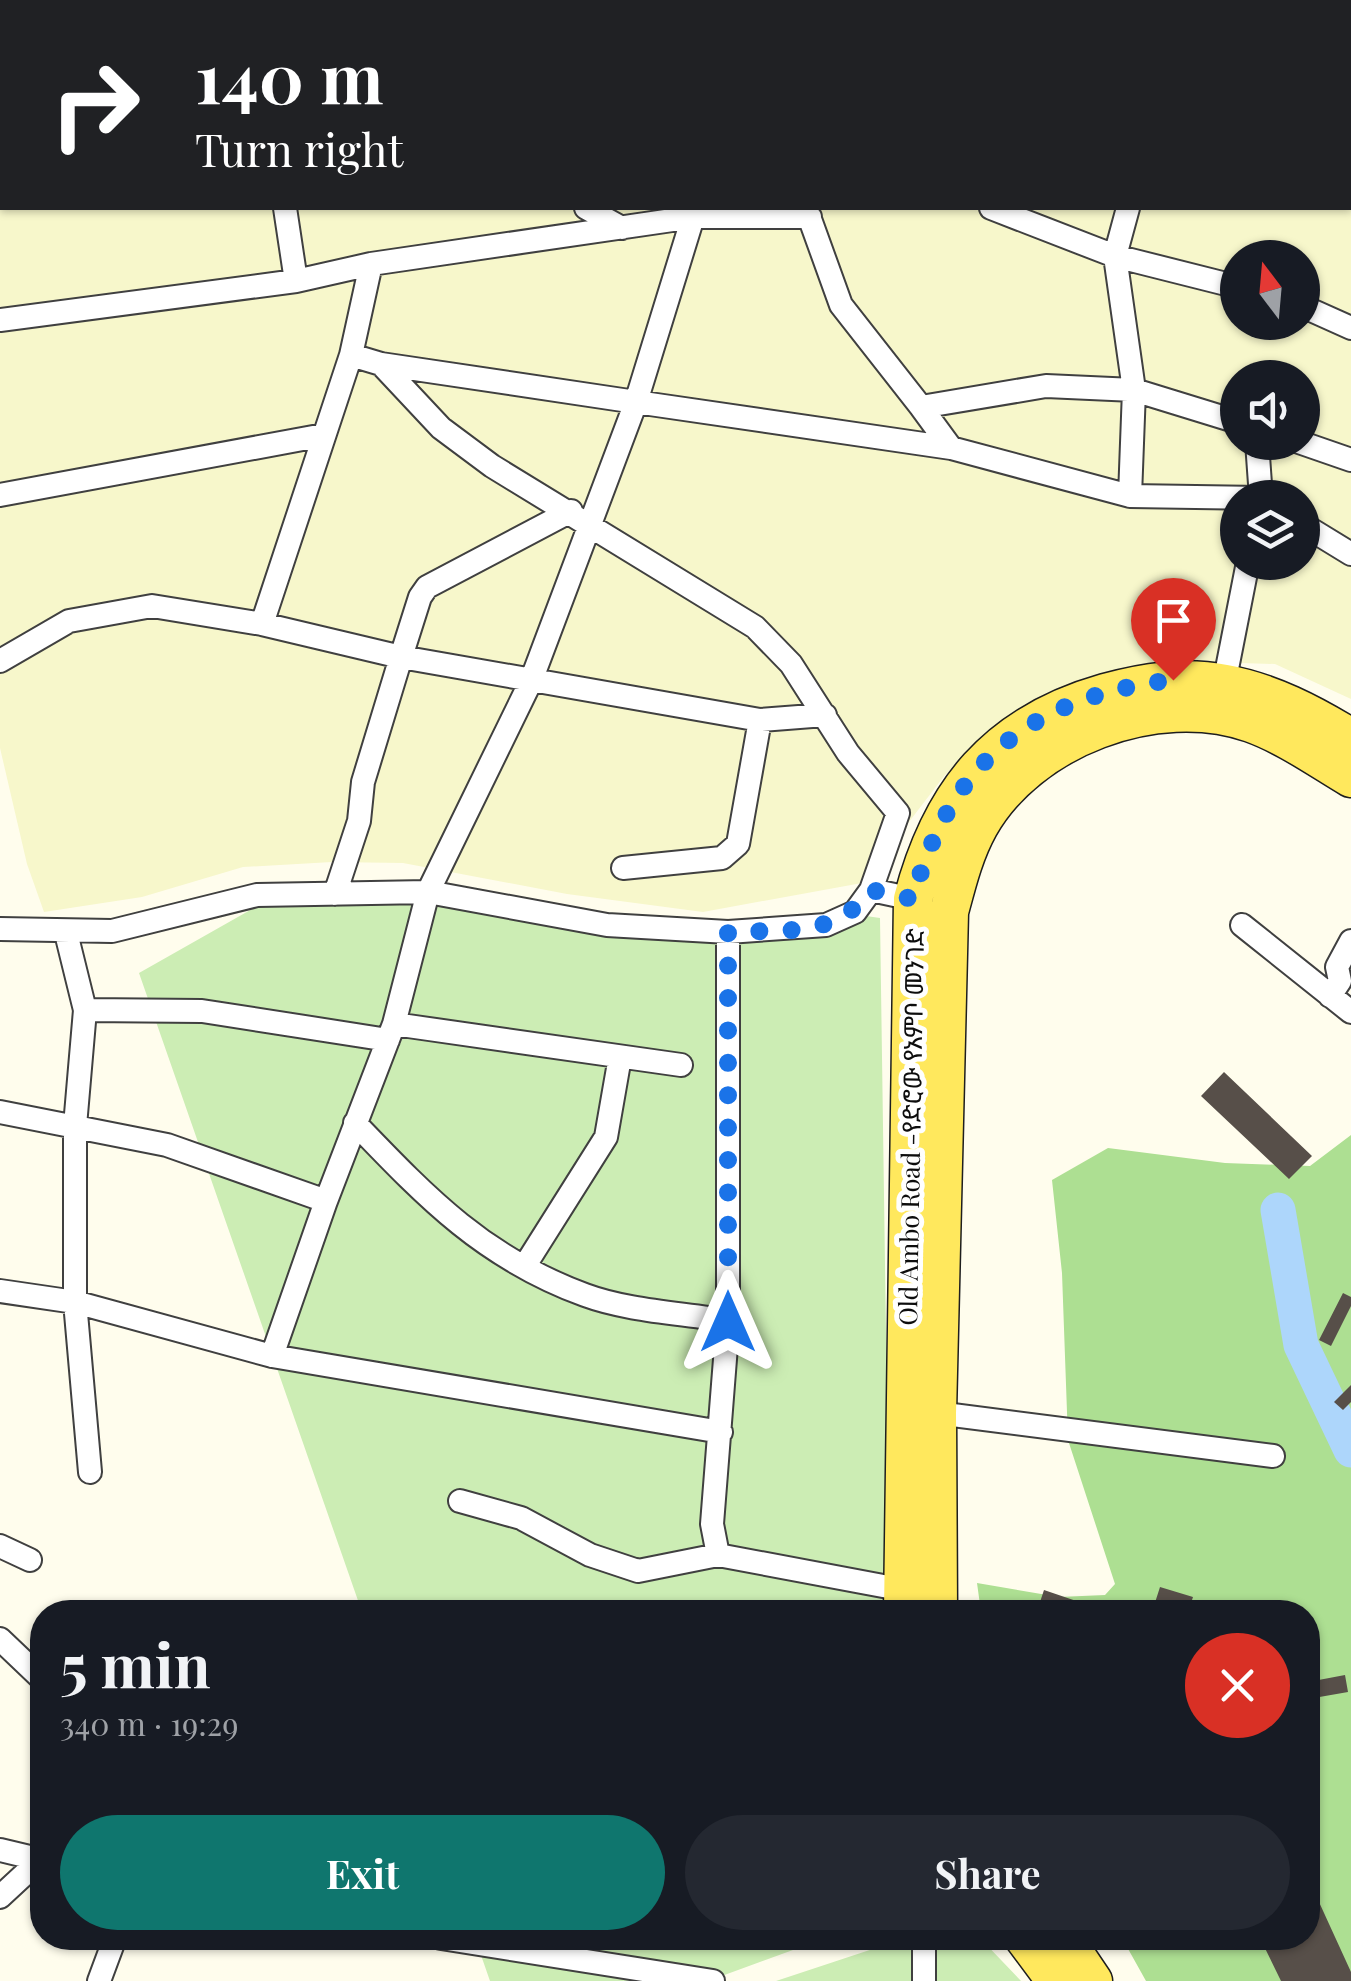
<!DOCTYPE html>
<html lang="en">
<head>
<meta charset="utf-8">
<style>
	body { margin:0; font-family:"Playfair Display","Noto Sans Ethiopic",serif; background:#242831; color:#f1f3f6; height:100vh; display:flex; flex-direction:column; font-size:38px; white-space:nowrap }
	* { box-sizing:border-box; margin:0 }
	p { font-size:32px; color:#9ea1a6 }
	.icon { flex:none; width:55px; height:55px; fill:none; stroke:currentColor; stroke-width:2; stroke-linecap:round; stroke-linejoin:round }
	.map { position:relative; flex:1; overflow:hidden }
	.sheet { position:absolute; left:30px; top:1600px; width:1290px; height:350px; display:flex; flex-direction:column; background:#171b24; border-radius:40px; box-shadow:0 2px 8px #0004 }
	.sheet>* { flex:none }
	.guide { position:absolute; left:0px; top:0px; width:1352px; height:210px; box-shadow:0 2px 8px #0004; background:#202124; color:#fff; overflow:hidden }
	.needle { width:65px; rotate:344deg }
	.controls { position:absolute; left:1220px; top:240px; display:grid; gap:20px }
	.controls a { display:grid; place-items:center; width:100px; height:100px; border-radius:50%; background:#171b24; box-shadow:0 2px 8px #0004; font-size:50px }
	.pin { position:absolute; display:grid; place-items:center; width:85px; height:85px; color:#fff; margin:-102px -42px; border-radius:50% 50% 50% 0; rotate:-45deg; box-shadow:0 0 10px #0007 }
	.pin .icon { rotate:45deg }
	.me { position:absolute; width:110px; margin:-55px; rotate:0deg; stroke-linejoin:round; filter:drop-shadow(0 0 8px #0008) }
	.turn { display:flex; align-items:center; gap:35px; height:210px; padding:0 30px; font-size:45px }
	.turn .icon { width:130px; height:130px; stroke-width:2.5 }
	.turn b { display:block; font-size:70px; line-height:85px }
	.round { display:grid; place-items:center; flex:none; width:105px; height:105px; border-radius:52px; background:#242831 }
	.head { display:flex; align-items:center; justify-content:space-between; height:170px; padding:0 30px }
	h1 { font-size:60px; font-weight:700; line-height:75px }
	.primary-button { display:flex; gap:20px; margin-top:auto; padding:20px 30px }
	.primary-button a { flex:1; height:115px; border-radius:60px; background:#0f766e; color:#fff; font-size:40px; font-weight:700; line-height:115px; text-align:center }
	.primary-button a+a { background:#242831; color:#f1f3f6 }
	.map>svg:first-child { display:block }
</style>
</head>
<body>
<div class="map">
<svg width="1351" height="1981" viewBox="0 0 1351 1981">
	<rect width="100%" height="100%" fill="#fffded"/>
	<!-- farmland -->
	<path fill="#f7f7cb" fill-rule="evenodd" d="M1351,2V699L1275,664L1175,661L1094,680L1017,718L945,775L862,883L703,912L567,894L403,863L332,862L243,867L142,897L44,912L27,864L0,748V114L2,208H1350ZM1238,258H1302V322H1238ZM1238,378H1302V442H1238ZM1238,498H1302V562H1238Z"/>
	<!-- green -->
	<path fill="#ccedb4" d="M282,892L455,905L610,938L720,936L859,915L880,918L890,1612H362L139,973Z
		M475,1938H826L708,1981H490Z
		M906,1938H980L1021,1981H776Z"/>
	<!-- forest -->
	<path fill="#addf92" d="M1351,1135V1981H1146L1122,1938H1308V1612H981L977,1583L1059,1597L1105,1595L1115,1584L1068,1440L1062,1273L1052,1180L1108,1148L1225,1163L1310,1166Z"/>
	<g fill="none" stroke-linecap="round" stroke-linejoin="round">
		<!-- river -->
		<path stroke="#add6fb" stroke-width="35" d="M1278,1210L1301,1345L1351,1450"/>
	</g>
	<!-- building -->
	<path fill="#574f49" d="M1224,1072L1312,1156L1289,1179L1201,1096Z
		M1343,1293L1351,1297V1306L1331,1346L1319,1340Z
		M1351,1385V1402L1343,1410L1334,1402Z
		M1160,1587L1193,1597L1188,1612H1152Z
		M1044,1590L1091,1606L1089,1612L1037,1611Z
		M1345,1675L1348,1692L1308,1699V1682Z
		M1308,1878L1351,1972V1981H1281L1260,1938H1308Z"/>
	<g fill="none" stroke-linecap="round" stroke-linejoin="round">
		<!-- street casing -->
		<g stroke="#404040" stroke-width="26">
			<path id="street" d="M240,0V2
				M385,0L386,2
				M726,0V2
				M944,0L945,2
				M1016,0L1017,2
				M81,2V0
				M1174,2V0
				M0,58H2
				M1350,144H1351
				M285,208L296,281
				M586,208L622,228
				M695,208L693,217H810
				M806,208L841,305L921,407
				M991,208L1115,256L1238,287
				M1302,306L1351,328
				M0,320L296,281L371,264L351,355L262,624
				M351,355L381,364L636,402L693,217L371,264
				M381,364L441,428L492,466L755,627L791,664L848,753L898,813L871,890
				M1257,442L1261,498
				M1299,442L1351,460
				M951,448L921,407L1046,386L1134,390L1115,256L1128,208
				M0,495L324,435
				M1130,496L1134,390L1238,422
				M571,511L427,587L420,597L401,657L760,720L825,715
				M1302,524L1351,554
				M0,661L69,621L152,606L262,624L401,657L363,782L359,821L335,894
				M1224,684L1248,562
				M623,868L722,858L738,844L760,720
				M1242,925L1351,1012
				M0,929L112,931L257,895L428,892L607,925L728,932L826,925L855,912L871,890L913,899
				M728,932V1321L712,1524L718,1555L915,1592
				M66,933L85,1010L75,1126V1302L90,1472
				M1330,996L1340,981L1337,967L1351,941
				M85,1010L202,1011L388,1040
				M394,1024L681,1065
				M0,1112L167,1145L326,1201L394,1024L428,892L531,681L636,402L951,448L1130,496L1261,498
				M355,1123C427,1198 484,1258 585,1295C628,1311 682,1313 728,1321
				M524,1267L606,1137L620,1057
				M0,1291L75,1302L272,1356L721,1432
				M272,1356L326,1201
				M937,1413L1273,1456
				M460,1501L521,1518L590,1555L638,1571L718,1555
				M0,1546L30,1560
				M0,1639L42,1679
				M0,1850L42,1860
				M0,1897L41,1859
				M441,1938L713,1981
				M99,1981L115,1938
				M924,1981V1938"/>
		</g>
		<!-- primary casing -->
		<g stroke="#1e1e1e" stroke-width="41">
			<path id="primary" d="M903,1612L913,899C941,792 996,724 1105,693C1145,682 1184,676 1225,684C1270,692 1312,714 1351,738
				M938,1612L937,1413L949,912C957,882 964,853 979,826C1029,738 1156,690 1251,723C1287,736 1319,759 1351,778
				M1024,1938L1056,1981
				M1064,1938L1093,1981"/>
		</g>
		<!-- street -->
		<use href="#street" stroke="#fff" stroke-width="22"/>
		<!-- primary -->
		<use href="#primary" stroke="#ffe85d" stroke-width="38"/>
	</g>
	<g fill="none" stroke-linecap="round" stroke-linejoin="round">
		<!-- route -->
		<path stroke="#1a73e8" stroke-width="18" stroke-dasharray="0 32.4" d="M728,1322V932C783,929 835,939 871,890L913,899C949,762 1033,696 1173,680"/>
	</g>
	<g text-anchor="middle" dominant-baseline="central" stroke-width="10" stroke-linejoin="round" paint-order="stroke">
		<!-- street labels -->
		<g font-size="25" fill="#0d0d0d" stroke="#fff">
			<text transform="translate(910 1127) rotate(-89)">Old Ambo Road -የድሮው የአምቦ መንገድ</text>
		</g>
	</g>
</svg>
<div class="controls">
<a><svg class="needle" viewBox="-14 -14 28 28"><path d="M0-13l5 13h-10z" fill="#e53935"/><path d="M0 13l5-13h-10z" fill="#9ea1a6"/></svg></a>
<a><svg class="icon" aria-label="sound" viewBox="0 0 24 24"><path d="M4 9h4l5-4v14l-5-4H4zM17 9q2 3 0 6"/></svg></a>
<a><svg class="icon" aria-label="layers" viewBox="0 0 24 24"><path d="M12 4l9 5-9 5-9-5zM3 14l9 5 9-5"/></svg></a>
</div>
<div class="pin" style="left:1173px;top:680px;background:#d93025"><svg class="icon" aria-label="arrive" viewBox="0 0 24 24"><path d="M6 21V4h12l-3 4 3 4H6"/></svg></div>
<svg class="me" style="left:728px;top:1322px" viewBox="-20 -20 40 40"><path d="M0-17L14 15 0 8-14 15z" fill="#1a73e8" stroke="#fff" stroke-width="4"/></svg>
<div class="guide">
<div class="turn"><svg class="icon" aria-label="right" viewBox="0 0 24 24"><path d="M7 20v-9h11M14 6l5 5-5 5"/></svg><div><b>140 m</b>Turn right</div></div>
</div>
<section class="sheet">
<div class="head"><div><h1>5 min</h1><p>340 m · 19:29</p></div><a class="round" style="background:#d93025;color:#fff"><svg class="icon" aria-label="close" viewBox="0 0 24 24"><path d="M6 6l12 12M18 6L6 18"/></svg></a></div>
<div class="primary-button"><a>Exit</a><a>Share</a></div>
</section>
</div>
</body>
</html>
